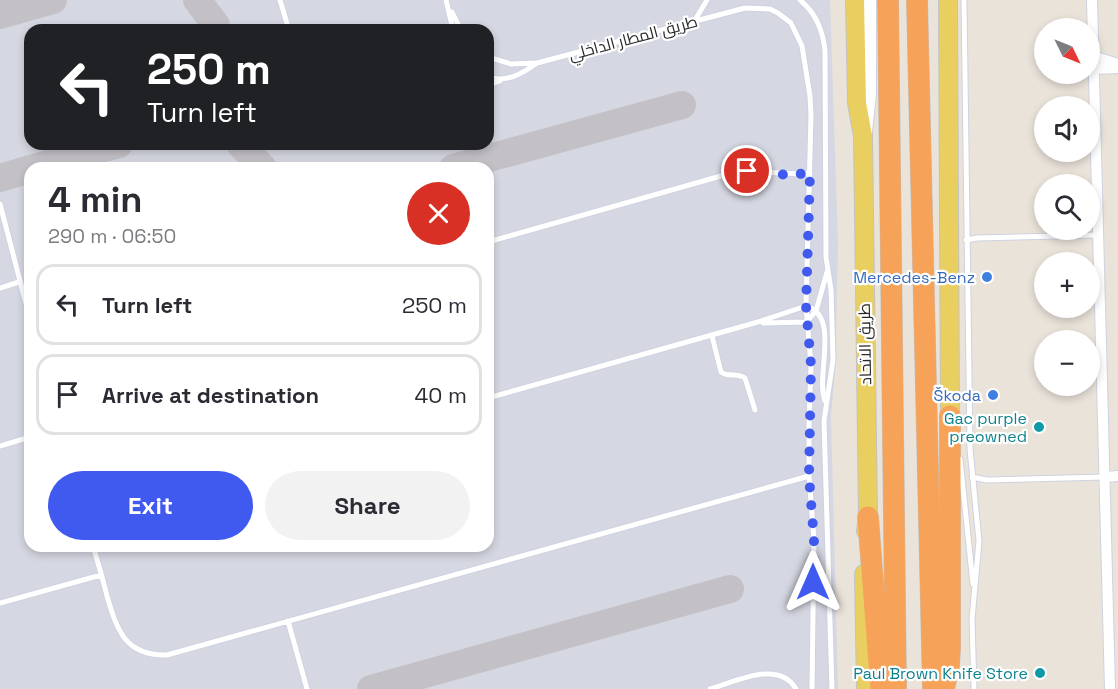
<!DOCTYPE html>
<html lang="en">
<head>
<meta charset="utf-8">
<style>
	body { margin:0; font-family:"Space Grotesk",Cairo,sans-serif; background:#f2f2f3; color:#2b2b33; height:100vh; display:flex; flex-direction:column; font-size:22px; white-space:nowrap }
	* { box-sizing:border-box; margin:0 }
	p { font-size:20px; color:#7c7c81 }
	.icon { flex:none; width:33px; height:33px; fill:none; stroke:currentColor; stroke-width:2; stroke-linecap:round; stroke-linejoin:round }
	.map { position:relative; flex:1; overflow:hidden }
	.sheet { position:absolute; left:24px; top:162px; width:470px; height:390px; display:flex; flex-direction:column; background:#fff; border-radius:18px; box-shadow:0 3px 9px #0003 }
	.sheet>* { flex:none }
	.hud { position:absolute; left:24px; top:24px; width:470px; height:126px; border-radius:18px; box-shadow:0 3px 9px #0003; background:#202124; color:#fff; overflow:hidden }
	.needle { width:39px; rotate:133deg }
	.fabs { position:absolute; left:1034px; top:18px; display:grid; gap:12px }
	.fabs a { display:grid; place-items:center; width:66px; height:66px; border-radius:50%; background:#fff; box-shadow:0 3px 9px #0003; font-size:30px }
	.pin { position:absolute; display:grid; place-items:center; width:51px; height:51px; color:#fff; margin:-26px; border:3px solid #fff; border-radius:50%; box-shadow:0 2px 6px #0007 }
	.me { position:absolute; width:66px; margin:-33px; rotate:0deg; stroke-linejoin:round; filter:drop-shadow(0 0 4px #0008) }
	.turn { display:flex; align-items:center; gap:21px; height:126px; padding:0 24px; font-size:27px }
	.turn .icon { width:78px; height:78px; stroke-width:2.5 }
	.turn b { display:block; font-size:42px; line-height:51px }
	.round { display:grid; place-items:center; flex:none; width:63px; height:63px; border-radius:32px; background:#f2f2f3 }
	.head { display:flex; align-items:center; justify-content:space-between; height:102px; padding:0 24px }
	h1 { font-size:36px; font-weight:700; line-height:45px }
	.primary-button { display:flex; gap:12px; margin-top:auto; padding:12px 24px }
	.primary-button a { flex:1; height:69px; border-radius:36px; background:#405af0; color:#fff; font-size:24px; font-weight:700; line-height:69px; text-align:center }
	.primary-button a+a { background:#f2f2f3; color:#2b2b33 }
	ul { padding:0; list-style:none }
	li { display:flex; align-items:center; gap:18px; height:81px; margin:0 12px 9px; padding:0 12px; border:3px solid #e1e1e2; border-radius:18px }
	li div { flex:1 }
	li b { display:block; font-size:22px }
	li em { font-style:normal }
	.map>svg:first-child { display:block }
</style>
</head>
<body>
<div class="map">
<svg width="1118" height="689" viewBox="0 0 1118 689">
	<rect width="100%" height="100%" fill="#eae3da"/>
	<!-- airport -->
	<path fill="#d5d7e2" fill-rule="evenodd" d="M0,0H830L838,245L835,371L831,416L838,689H0ZM30,30H488V144H30ZM30,168H488V546H30Z"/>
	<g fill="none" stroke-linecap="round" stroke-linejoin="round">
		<!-- taxiway -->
		<path stroke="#c4c1c6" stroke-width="28" d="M197,0L216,25
			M0,15L53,0
			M240,144L263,168
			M34,168L119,144
			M453,168L682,105
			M0,178L30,169
			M371,689L730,589"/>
		<!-- service casing -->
		<g stroke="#cfd2e0" stroke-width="7">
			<path id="service" d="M280,0L289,30
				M446,0L453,30
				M800,0C816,13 823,30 825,51L826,257L831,290L833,360L824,421L832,689
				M964,0L970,449L979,541L972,619L974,689
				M452,12L461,30
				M695,20L707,0
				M488,57L511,64L535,63
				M488,77C506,83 522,74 537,63L745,8L770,9L778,13L791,23L802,46L810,96L811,115L806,306L811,365L809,423V476L814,540L812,689
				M488,85L500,81
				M0,204L30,319
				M966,240L977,238L1098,235
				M488,242L735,172C760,169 784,176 810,173
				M0,288L19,282
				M763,323L806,322L816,311L827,272
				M712,336L721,372C729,378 737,372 745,378L755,410
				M488,398L758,322L806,306C841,316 815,375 825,401
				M0,446L30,437
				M960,459L973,584
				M972,477L987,480L1105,477
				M93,546C98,563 103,579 107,596C117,630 125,656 167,655L809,476
				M0,603L101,575
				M288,621L307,689
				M710,689C735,682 779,659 796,689"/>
		</g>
		<!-- minor casing -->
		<g stroke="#cfd2e0" stroke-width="12">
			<path id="minor" d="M1092,0L1110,689
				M1093,56L1118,64
				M1093,69L1118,68
				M1105,477L1118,476"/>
		</g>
		<!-- secondary casing -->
		<g stroke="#cfd2e0" stroke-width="18">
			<path id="secondary" d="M864,131L868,94V0"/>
		</g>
		<!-- primary casing -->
		<g stroke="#c3c3c3" stroke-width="20">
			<path id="primary" d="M855,0L857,103L863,136L868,517L866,531
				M948,0L950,416
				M864,574L866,689"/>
		</g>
		<!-- motorway casing -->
		<g stroke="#c3c3c3" stroke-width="22">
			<path id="motorway" d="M888,0L896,689
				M917,0L933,689
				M868,517L881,689
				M944,689L949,665L950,648V416"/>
		</g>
		<!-- service -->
		<use href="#service" stroke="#fff" stroke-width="5"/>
		<!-- minor -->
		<use href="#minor" stroke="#fff" stroke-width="10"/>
		<!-- secondary -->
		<use href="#secondary" stroke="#fff" stroke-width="16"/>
		<!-- primary -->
		<use href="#primary" stroke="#e9ce60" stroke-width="18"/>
		<!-- motorway -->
		<use href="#motorway" stroke="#f6a359" stroke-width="21"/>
	</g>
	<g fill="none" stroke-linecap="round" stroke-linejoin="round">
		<!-- route -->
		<path stroke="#405af0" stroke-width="10" stroke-dasharray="0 18" d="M747,171L788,175L810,173L806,306L811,365L809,476L814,540L813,582"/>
	</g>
	<!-- markers -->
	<g fill="#3f7fe0" stroke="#fff" stroke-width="2">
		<circle cx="987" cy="277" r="6"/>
		<circle cx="993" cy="395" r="6"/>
	</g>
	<g fill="#0f9aa8" stroke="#fff" stroke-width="2">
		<circle cx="1039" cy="427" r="6"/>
		<circle cx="1040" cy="673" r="6"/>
	</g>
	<g text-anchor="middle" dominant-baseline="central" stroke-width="4.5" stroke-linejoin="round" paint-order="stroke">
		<!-- street labels -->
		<g font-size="16" fill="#282828" stroke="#fff">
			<text transform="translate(633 38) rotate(-15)">طريق المطار الداخلي</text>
			<text transform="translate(865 344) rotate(-91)">طريق الاتحاد</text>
		</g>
		<!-- shop labels -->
		<g font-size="16" fill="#366cbe" stroke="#fff" text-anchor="end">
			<text x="975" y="277">Mercedes-Benz</text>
			<text x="981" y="395">Škoda</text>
		</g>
		<!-- culture labels -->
		<g font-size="16" fill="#0d838f" stroke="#fff" text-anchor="end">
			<text x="1027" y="418">Gac purple<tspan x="1027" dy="18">preowned</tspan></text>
			<text x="1028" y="673">Paul Brown Knife Store</text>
		</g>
	</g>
</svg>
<div class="fabs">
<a><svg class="needle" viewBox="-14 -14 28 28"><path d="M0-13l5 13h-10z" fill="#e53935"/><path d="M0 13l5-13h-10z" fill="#7c7c81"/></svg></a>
<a><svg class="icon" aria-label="sound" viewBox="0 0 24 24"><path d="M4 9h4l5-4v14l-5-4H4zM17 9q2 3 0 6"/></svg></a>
<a><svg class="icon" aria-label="search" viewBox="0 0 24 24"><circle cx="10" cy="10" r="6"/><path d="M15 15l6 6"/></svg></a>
<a>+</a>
<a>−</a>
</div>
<div class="pin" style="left:747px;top:171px;background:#d93025"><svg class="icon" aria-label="arrive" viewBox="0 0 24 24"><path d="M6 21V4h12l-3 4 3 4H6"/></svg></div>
<svg class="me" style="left:813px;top:582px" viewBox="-20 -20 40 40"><path d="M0-17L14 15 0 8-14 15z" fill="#405af0" stroke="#fff" stroke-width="4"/></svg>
<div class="hud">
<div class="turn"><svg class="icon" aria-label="left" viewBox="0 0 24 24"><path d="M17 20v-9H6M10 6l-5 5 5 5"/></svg><div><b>250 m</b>Turn left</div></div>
</div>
<section class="sheet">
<div class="head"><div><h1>4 min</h1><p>290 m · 06:50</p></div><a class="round" style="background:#d93025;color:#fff"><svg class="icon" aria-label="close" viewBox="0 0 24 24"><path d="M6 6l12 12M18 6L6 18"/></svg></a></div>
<ul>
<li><svg class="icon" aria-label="left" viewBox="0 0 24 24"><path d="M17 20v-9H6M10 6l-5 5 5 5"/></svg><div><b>Turn left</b></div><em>250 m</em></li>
<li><svg class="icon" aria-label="arrive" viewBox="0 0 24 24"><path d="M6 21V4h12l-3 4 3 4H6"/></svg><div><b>Arrive at destination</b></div><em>40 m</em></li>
</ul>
<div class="primary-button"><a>Exit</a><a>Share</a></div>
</section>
</div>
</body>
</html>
